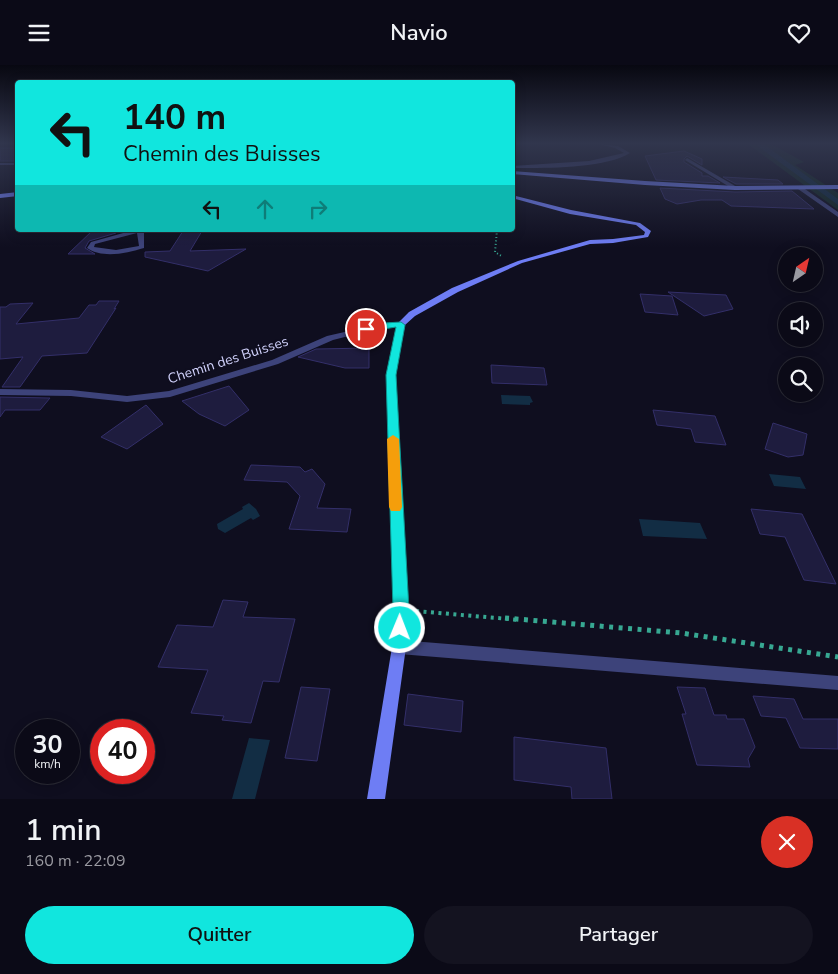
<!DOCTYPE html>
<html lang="fr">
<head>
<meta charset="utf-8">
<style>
	body { margin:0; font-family:"Nunito Sans",sans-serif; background:#141320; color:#f1f3f6; height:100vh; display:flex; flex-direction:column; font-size:19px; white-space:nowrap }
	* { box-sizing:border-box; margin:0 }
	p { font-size:16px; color:#9a9aa1 }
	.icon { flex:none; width:28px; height:28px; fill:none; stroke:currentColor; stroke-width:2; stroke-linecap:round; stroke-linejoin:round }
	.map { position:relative; height:734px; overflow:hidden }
	.side { display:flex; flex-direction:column; background:#0b0a17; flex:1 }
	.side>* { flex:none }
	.top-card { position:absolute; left:15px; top:15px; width:500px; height:152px; border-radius:5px; box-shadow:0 2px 12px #0003,0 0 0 1px #2b2b36; background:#11e6de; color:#111; overflow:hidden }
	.needle { width:32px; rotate:34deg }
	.controls { position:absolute; left:778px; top:182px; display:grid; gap:10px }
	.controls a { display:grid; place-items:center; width:45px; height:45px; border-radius:50%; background:#0b0a17; box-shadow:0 2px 12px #0003,0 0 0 1px #2b2b36; font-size:25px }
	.speed { position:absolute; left:15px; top:654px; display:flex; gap:10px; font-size:25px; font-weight:700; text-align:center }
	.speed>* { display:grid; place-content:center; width:65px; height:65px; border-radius:50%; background:#0b0a17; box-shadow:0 2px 12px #0003,0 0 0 1px #2b2b36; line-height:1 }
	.speed small { font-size:12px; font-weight:400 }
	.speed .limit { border:8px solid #d22; background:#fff; color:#111 }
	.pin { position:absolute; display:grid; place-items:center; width:42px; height:42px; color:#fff; margin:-21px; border:2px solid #fff; border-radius:50%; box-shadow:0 1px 5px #0007 }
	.me { position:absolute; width:55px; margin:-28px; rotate:1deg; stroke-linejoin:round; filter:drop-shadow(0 0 4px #0008) }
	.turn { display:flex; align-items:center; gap:18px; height:105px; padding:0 25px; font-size:22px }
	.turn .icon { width:65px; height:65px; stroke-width:2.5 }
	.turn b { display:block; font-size:35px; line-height:42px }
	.lanes { display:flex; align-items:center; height:48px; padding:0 25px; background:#0003; justify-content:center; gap:25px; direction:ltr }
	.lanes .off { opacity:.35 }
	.round { display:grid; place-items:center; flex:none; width:52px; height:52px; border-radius:26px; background:#141320 }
	.headline { display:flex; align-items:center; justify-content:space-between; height:85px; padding:0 25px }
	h1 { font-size:30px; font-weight:600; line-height:38px }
	.cta { display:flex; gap:10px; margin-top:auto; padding:10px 25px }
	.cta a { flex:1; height:58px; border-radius:30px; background:#11e6de; color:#111; font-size:20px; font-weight:600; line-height:58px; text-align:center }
	.cta a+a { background:#141320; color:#f1f3f6 }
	header { display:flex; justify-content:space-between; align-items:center; height:65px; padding:0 25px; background:#0b0a17; font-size:22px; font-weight:600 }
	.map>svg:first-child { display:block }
</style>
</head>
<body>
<header><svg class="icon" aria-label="menu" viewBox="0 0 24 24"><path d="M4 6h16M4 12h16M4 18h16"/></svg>Navio<svg class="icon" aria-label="heart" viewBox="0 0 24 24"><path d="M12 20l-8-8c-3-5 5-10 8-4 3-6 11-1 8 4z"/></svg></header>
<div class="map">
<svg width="838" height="734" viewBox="0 0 838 734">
	<rect width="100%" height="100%" fill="#0f0e1f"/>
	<!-- green -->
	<path fill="#122825" d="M748,79H771L804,97L795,100L838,128V145Z"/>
	<!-- water -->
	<path fill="#122d44" d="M755,79L765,80L838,134V140Z
		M501,330L530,331L533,337L530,338V340L502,339Z
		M769,409L800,412L806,424L774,421Z
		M249,438L256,444L260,451L253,455L251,453L225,468L218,464L217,459L243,444L242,442Z
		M639,454L700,458L707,474L643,471Z
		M249,673L270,675L255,734H232Z"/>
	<!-- building -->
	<path fill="#1e1c3e" stroke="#332f69" d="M0,83H18V96H0Z
		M684,86L702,94V100L687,91L684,94V97L702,108V111H708L720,118L656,115L645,91Z
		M723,112L778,115L783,119H736Z
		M660,123L735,127L792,126L814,144L731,141L722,135H701L677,139L665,134Z
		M93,165H119L116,168L89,176L85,183L95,189H68Z
		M183,166H202L190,186L246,184L208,206L145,192V187L170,186Z
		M668,227L726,230L733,244L704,251Z
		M640,229L672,231L678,250L645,247Z
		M99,236H119L114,244L116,243L87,288L42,291L20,322H2L23,292L0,294V242H6L10,239L33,238L16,259L79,253L89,240H96Z
		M369,283V303H345L298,292L316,284Z
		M491,300L544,303L547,320L492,318Z
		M229,321L249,345L225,361L199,349L182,336Z
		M0,332L50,333L40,345H5L0,352Z
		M146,340L163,359L127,384L101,372Z
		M653,345L715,351L726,380L695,377L691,364L657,360Z
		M773,358L807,369L803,390L788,392L765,384Z
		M251,400L300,402L305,407L312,404L325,419L317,443L351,444L347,467L289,464L300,431L287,417L244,415Z
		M751,444L802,449L836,519L804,515L785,472L760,469Z
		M223,535L248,537L243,552L295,554L279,617L263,616L251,658L222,655L224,651L191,648L208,605L158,602L177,560L213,562Z
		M301,622L330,624L317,696L285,693Z
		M677,622L705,623L714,650H726L727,654H744L755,682L748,694L750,702L697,700L682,649H686Z
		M408,629L463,636L461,667L404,660Z
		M753,631L794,634L803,654H838V684L800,683L786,653L761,651Z
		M514,672L606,683L612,734H572L571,722L514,715Z"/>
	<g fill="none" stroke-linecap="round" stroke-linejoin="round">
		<!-- path-far2 -->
		<path stroke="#37a892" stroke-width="2" stroke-dasharray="1 2.5" stroke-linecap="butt" d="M497,165L495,187L503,192"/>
		<!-- path-far1 -->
		<path stroke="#37a892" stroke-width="4" stroke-dasharray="3 4.5" stroke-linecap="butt" d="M416,546L520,555"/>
		<!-- path -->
		<path stroke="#37a892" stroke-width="5" stroke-dasharray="4 5.5" stroke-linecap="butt" d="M505,553L681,568L838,592"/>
		<!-- street -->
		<path fill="#3d437a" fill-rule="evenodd" d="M599,79L618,81L630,88C604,104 544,103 512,103V101L589,96L624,88L615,83Z
			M687,93L737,122L738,123L733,124L685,95Z
			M0,98H18V100H0Z
			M798,122H802L838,147V152L798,124Z
			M134,165H144V183C127,188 103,194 87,183L91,177ZM137,168L139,181L116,185L94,182L95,179Z
			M401,257L405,259L404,261L384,262L333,275L278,299L170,332L127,337L71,331L0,330V324L71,325L127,331L169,326L272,295L327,271L384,258Z
			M399,575L838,611V625L399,589L394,587L392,582L394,577Z"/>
		<!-- secondary -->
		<path fill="#6e7df4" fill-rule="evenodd" d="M512,106L645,116L735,121L838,120V124L735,125L645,120L512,109Z
			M18,127V131L0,133V129Z
			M512,130L571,145L640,158L651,166L648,172L613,178L590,179L522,198L458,227L415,251L405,260L395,310L408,545L406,582L385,734H367L392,582L394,545L387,310L397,259L409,247L452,223L518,196L590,175L613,174L644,170L645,167L636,160L570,149L512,133Z"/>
	</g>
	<!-- sky -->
	<linearGradient id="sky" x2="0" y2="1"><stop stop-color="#080811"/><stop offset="0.43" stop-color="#31364d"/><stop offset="1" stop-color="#31364d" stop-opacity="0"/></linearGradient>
	<rect width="838" height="182" fill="url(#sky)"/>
	<!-- route -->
	<path fill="#11e6de" stroke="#0b9690" d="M401,257L405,260L396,310L409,545L408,563L406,568L400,570L394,568L392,563L393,545L386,310L396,262L366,267L361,264L384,258Z"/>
	<!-- slow -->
	<path fill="#f59e0b" d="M393,370L399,374L402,442L400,446H391L389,442L387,374Z"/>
	<g text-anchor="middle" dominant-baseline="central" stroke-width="4" stroke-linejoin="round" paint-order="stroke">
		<!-- street labels -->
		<g font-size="14" fill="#d0d1fb" stroke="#0f0e1f">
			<text transform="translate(228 295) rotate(-18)">Chemin des Buisses</text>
		</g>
	</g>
</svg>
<div class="controls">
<a><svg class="needle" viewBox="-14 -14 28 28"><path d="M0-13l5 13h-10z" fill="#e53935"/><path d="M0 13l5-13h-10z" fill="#9a9aa1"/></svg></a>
<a><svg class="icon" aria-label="sound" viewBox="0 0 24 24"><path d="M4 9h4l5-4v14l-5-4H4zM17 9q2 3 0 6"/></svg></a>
<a><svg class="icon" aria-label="search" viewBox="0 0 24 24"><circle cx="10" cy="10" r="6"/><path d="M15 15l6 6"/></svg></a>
</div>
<div class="speed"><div>30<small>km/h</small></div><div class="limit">40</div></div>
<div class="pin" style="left:366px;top:264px;background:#d93025"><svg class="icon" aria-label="arrive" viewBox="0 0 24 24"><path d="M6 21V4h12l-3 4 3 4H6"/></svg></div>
<svg class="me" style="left:400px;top:563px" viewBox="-20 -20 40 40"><circle r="17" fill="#11e6de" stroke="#fff" stroke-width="3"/><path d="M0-11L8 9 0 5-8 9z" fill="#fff"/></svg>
<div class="top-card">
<div class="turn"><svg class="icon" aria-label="left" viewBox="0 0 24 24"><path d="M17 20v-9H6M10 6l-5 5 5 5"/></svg><div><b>140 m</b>Chemin des Buisses</div></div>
<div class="lanes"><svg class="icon" aria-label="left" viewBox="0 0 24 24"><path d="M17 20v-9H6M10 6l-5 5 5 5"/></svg><svg class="icon off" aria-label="ahead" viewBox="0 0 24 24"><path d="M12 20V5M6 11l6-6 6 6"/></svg><svg class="icon off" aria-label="right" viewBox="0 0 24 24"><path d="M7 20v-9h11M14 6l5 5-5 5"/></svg></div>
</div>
</div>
<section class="side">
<div class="headline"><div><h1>1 min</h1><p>160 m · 22:09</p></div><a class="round" style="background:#d93025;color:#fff"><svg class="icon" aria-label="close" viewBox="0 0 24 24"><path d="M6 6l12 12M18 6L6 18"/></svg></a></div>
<div class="cta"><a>Quitter</a><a>Partager</a></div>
</section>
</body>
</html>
